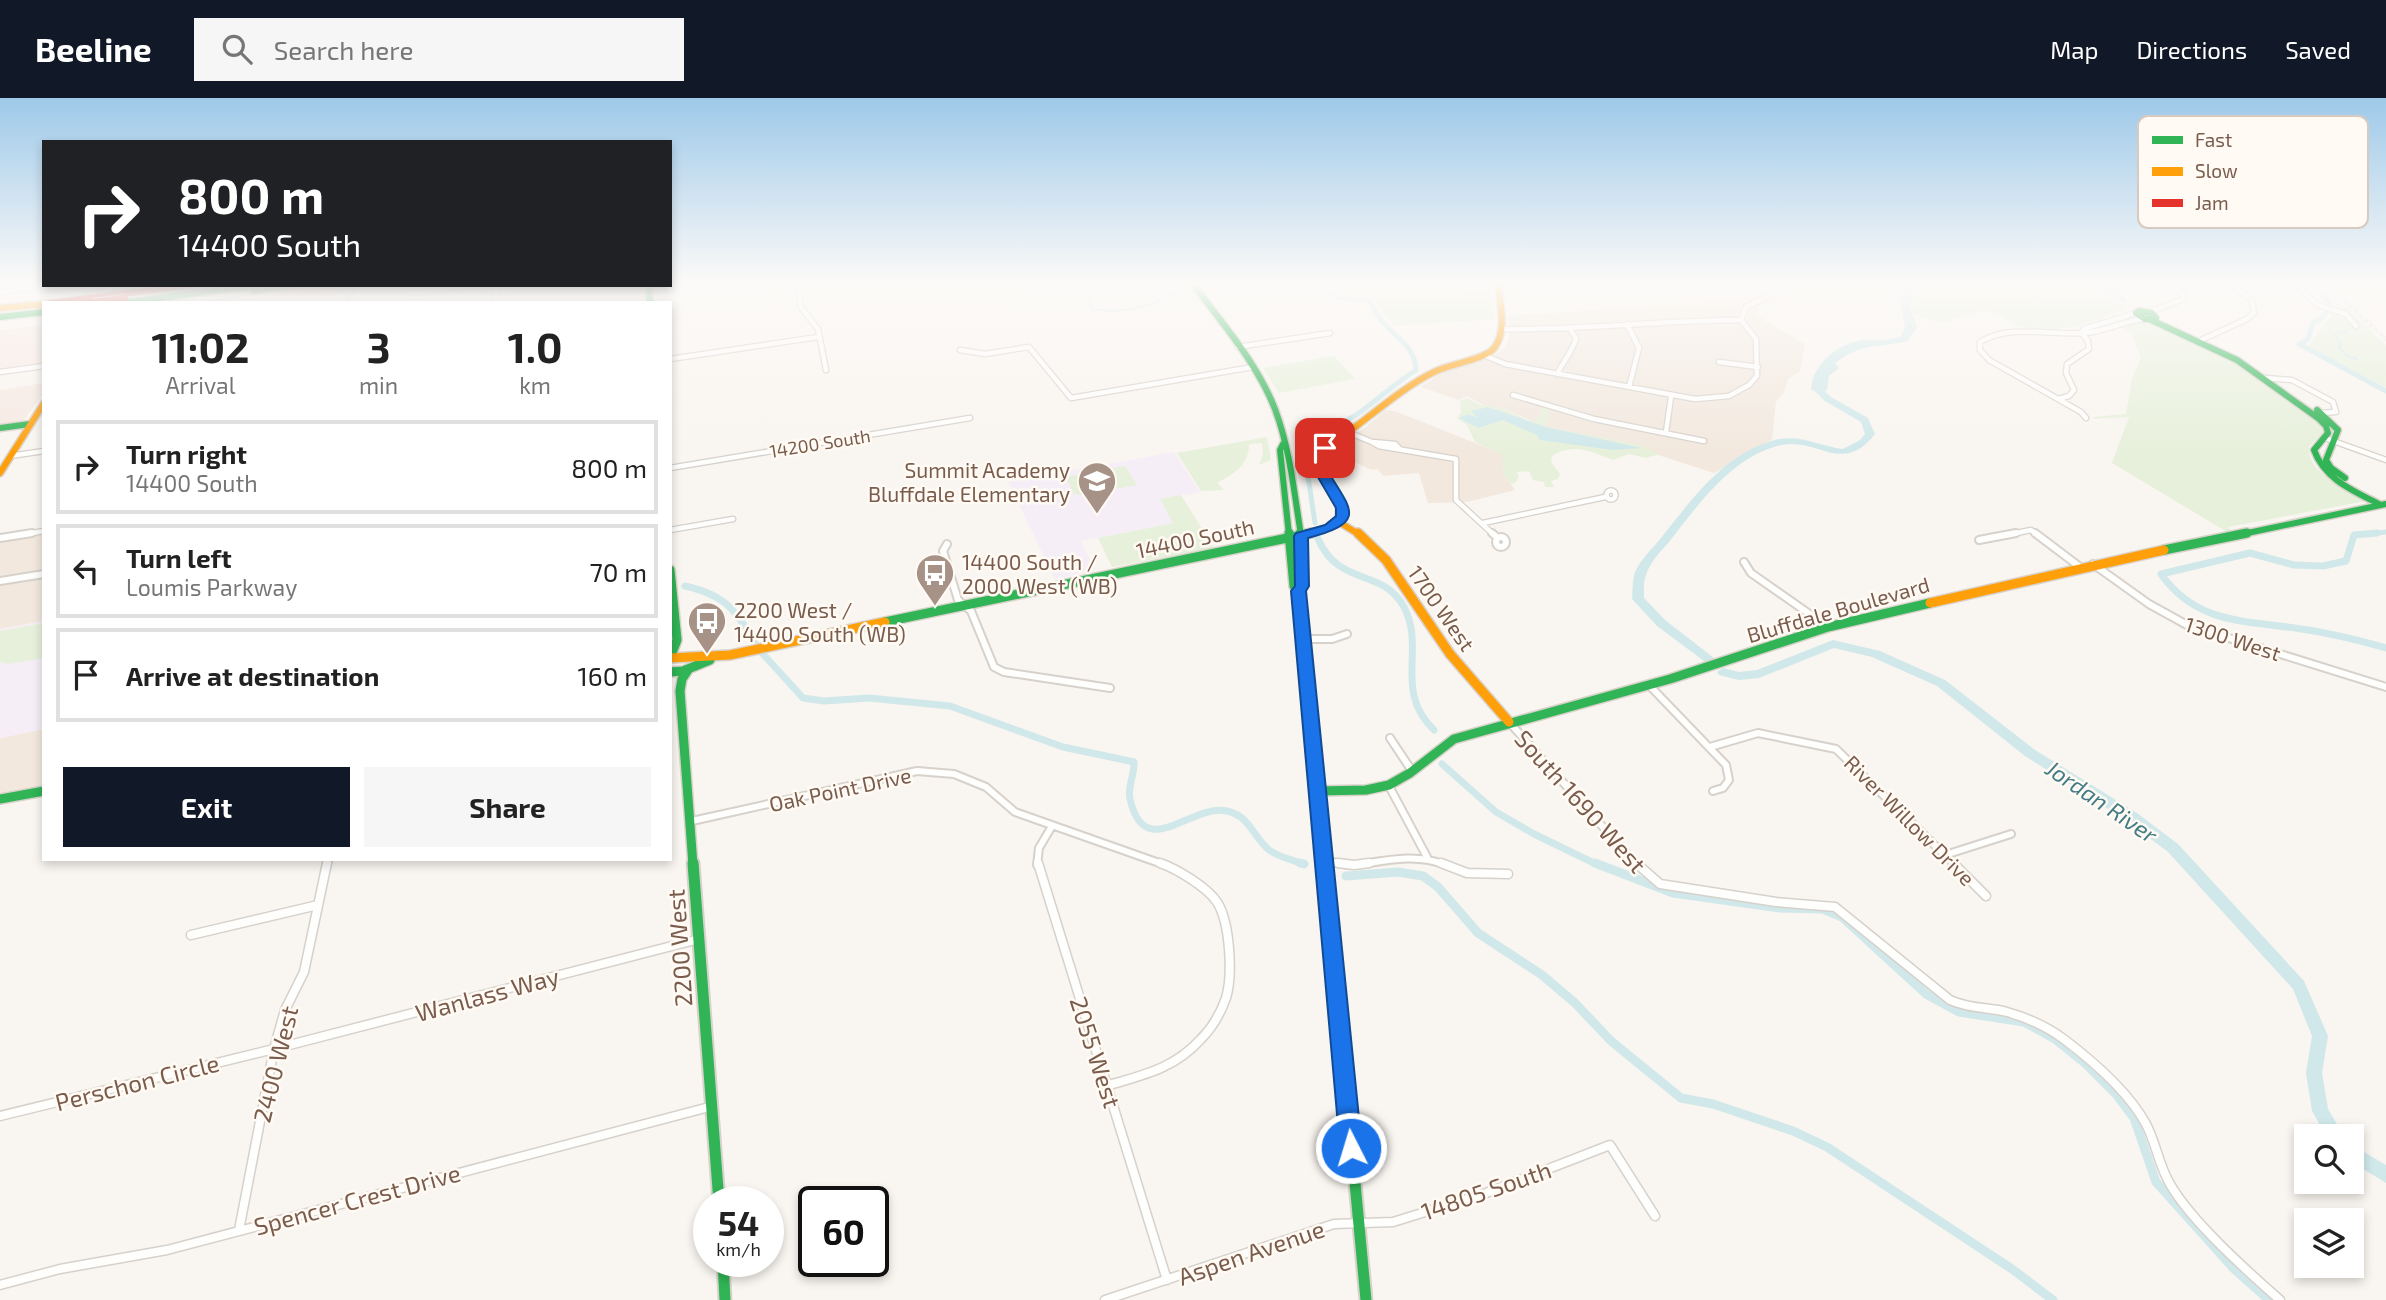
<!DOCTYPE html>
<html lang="en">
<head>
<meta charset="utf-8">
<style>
	body { margin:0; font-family:"Exo 2",sans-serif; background:#f6f6f6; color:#222; height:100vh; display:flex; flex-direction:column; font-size:26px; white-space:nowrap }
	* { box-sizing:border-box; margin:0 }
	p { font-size:23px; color:#767676 }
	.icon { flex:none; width:38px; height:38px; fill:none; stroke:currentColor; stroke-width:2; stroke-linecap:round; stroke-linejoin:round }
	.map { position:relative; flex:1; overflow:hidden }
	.side { position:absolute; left:42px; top:203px; width:630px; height:560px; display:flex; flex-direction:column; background:#fff; border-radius:0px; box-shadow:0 4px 10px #0003 }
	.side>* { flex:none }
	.banner { position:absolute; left:42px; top:42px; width:630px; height:147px; border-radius:0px; box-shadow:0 4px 10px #0003; background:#202124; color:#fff; overflow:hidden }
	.fabs { position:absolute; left:2294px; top:1026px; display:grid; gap:14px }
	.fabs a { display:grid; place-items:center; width:70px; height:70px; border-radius:0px; background:#fff; box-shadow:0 4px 10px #0003; font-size:35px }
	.speed { position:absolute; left:693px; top:1088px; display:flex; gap:14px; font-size:35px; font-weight:700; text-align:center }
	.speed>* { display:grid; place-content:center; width:91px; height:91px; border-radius:50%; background:#fff; box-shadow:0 4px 10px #0003; line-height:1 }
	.speed small { font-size:18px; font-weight:400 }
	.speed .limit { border:4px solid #111; border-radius:10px; background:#fff; color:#111 }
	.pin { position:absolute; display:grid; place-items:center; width:60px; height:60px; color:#fff; margin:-30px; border-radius:14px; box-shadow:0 4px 10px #0006 }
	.me { position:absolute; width:77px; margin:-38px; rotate:355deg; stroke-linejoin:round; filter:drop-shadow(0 0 5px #0008) }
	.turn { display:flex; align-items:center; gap:24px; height:147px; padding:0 21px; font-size:32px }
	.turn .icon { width:91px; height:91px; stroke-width:2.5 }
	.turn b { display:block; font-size:49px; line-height:60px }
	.eta { display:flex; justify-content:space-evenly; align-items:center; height:119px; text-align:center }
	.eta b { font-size:42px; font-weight:700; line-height:49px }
	.cta { display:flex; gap:14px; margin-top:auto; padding:14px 21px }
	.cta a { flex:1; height:80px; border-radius:0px; background:#111827; color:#fff; font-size:28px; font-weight:700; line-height:80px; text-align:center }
	.cta a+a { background:#f6f6f6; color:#222 }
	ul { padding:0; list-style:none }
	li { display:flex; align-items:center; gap:21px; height:94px; margin:0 14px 10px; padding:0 7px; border:4px solid #e0e0e0; border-radius:0px }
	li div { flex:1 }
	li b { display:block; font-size:26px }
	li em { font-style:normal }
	header { display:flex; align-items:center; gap:42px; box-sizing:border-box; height:98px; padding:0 35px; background:#111827; color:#fff }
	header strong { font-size:33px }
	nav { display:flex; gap:38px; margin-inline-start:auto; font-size:24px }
	.search { width:490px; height:63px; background:#f6f6f6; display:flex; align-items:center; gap:18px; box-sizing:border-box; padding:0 24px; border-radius:0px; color:#767676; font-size:26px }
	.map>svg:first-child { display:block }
</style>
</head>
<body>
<header>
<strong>Beeline</strong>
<div class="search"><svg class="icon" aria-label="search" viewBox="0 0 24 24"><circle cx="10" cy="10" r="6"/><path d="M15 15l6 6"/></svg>Search here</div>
<nav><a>Map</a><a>Directions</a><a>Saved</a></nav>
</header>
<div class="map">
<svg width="2386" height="1202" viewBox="0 0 2386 1202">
	<rect width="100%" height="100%" fill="#f9f5f0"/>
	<!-- residential -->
	<path fill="#f2e8de" d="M1791,197L1782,202L1761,207L1757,214L1762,221L1805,246L1800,273L1788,281L1784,294L1776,304L1772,342L1714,375L1615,343L1547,330L1503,310L1485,308L1467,298L1459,302L1421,289L1444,273L1493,259L1506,248L1510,235L1508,218Z
		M1385,312L1395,313L1503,356L1504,377L1515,392L1467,404L1428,405L1419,375L1383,378L1378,371L1372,372L1347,361L1333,350L1366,329Z
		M44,432V523L0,531V439Z
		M44,631V689L0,698V640Z"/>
	<!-- commercial -->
	<path fill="#f6e8e1" d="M343,188L335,205H217L221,204Z
		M44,227V266L0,272V232Z
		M44,285V295L24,322L0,328V292Z"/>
	<!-- education -->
	<path fill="#f6eef6" d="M1174,354L1200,394L1160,401L1173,425L1081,443L1095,472L1055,481L1008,384Z
		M44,523V631L0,640V531Z"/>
	<!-- green -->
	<path fill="#e7f0db" d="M1383,186H1452L1465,196H1492L1493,221L1395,228L1367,194Z
		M1922,186H1982L2044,191L2057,188L2086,192L2125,208C2104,224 2051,237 2025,230C2012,226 1998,217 1985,211L1942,225L1911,215L1909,207Z
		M2338,209L2347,210L2386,247V290L2308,249Z
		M2132,223H2151L2239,266L2311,318L2321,327L2324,335L2309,348C2306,378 2349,387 2366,403L2228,429L2232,433L2229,435L2112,365L2129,319L2095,321L2092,319L2126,316L2132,280L2141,260L2131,234L2117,228Z
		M1334,258L1355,281L1279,295L1263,270Z
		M1467,300L1481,307L1502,310L1527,322L1536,323L1543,310L1550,311L1546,329L1638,346L1659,356L1646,360L1629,356L1613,362C1591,354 1574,344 1552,358L1551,364L1560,376L1558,381L1551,383L1554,389H1545L1544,384L1533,382L1529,373L1516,374L1519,378L1516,384L1511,386L1504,377L1502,356L1475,344L1467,327L1457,320L1461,314L1460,303Z
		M1267,339L1271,362L1259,367L1263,357L1262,345L1249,346C1249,367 1234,376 1217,385L1224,392L1201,393L1177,355Z
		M1125,368L1137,387L1080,397L1074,396L1066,379Z
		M1181,397L1214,450L1112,469L1098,440L1173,425L1160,401Z
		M44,525V560L9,566L0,564V533Z"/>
	<!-- water -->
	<path fill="#d0e8ea" d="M1922,186L1909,207L1917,229L1908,243C1876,251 1865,243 1835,265L1839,270L1829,278L1827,292L1817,295L1811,291C1813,265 1839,245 1863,242C1877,241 1889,244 1901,238L1905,229L1900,203L1904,187Z
		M2086,186H2128L2133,190H2128L2130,194L2122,195L2128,205L2126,206L2102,195V192L2083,188Z
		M1488,309L1546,329L1641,350L1613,352L1540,342L1537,337L1503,322L1478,330L1459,320L1467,316L1478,320L1471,313Z"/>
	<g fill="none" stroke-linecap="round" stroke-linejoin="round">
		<!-- stream -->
		<path stroke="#d0e8ea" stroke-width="2" d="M738,186L749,191L785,186
			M1075,186L1086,196L1093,211C1124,218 1152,206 1180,194
			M1258,186L1314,194
			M1453,186L1466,196L1491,195
			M1887,186L1904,188
			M1376,189L1383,186
			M99,195L103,187
			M1504,195L1621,186
			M198,205L311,187
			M2347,233L2335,236L2341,247L2339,250L2349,259L2357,261"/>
		<!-- canal-far2 -->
		<path stroke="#d0e8ea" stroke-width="5" d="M2311,186L2328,203L2329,209
			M346,205L357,187
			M2328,212L2321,221L2313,225L2308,241L2299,246L2386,293
			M1315,425L1304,351C1315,332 1341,328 1359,315C1378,301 1396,285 1416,272C1415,247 1395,240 1381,222C1377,216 1374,209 1369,203L1337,199L1321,190L1323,186
			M2358,437L2386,434"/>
		<!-- canal-far1 -->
		<path stroke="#d0e8ea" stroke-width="7" d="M2377,435L2354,437L2346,463L2323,468L2294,467L2250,455L2161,476C2197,527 2246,522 2301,531C2330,535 2358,542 2386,550
			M1318,441C1340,490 1382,469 1404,509C1426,551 1393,593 1434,632
			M685,488C725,497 735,511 755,545
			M763,556L803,600L824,603L869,600L950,608L1063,649L1134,664C1135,676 1127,689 1130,701C1145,766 1191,705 1227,713C1250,718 1253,739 1269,752C1279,759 1292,762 1304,766
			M1442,666L1496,714L1534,736L1598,767"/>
		<!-- canal -->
		<path stroke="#d0e8ea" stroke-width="9" d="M1300,765L1304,766
			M1595,765L1673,795L1780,810L1823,811L1842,819L1926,896L1959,914L2024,924L2055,941L2086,966L2116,996L2134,1020L2156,1084L2234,1171L2269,1202
			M1346,778L1398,774L1423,778L1438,789L1478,835L1542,877L1575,905L1611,943L1681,1000L1713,1006L1793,1033L1827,1049L2012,1171L2053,1202"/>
		<!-- river -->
		<path fill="#d0e8ea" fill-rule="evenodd" d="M1821,279L1825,282L1822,290L1831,299L1868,320L1875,336C1842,378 1819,339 1781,347C1732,358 1698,407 1669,444C1661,453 1652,462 1647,474C1643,482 1644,492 1644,500L1665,522L1714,560L1708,564L1704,563L1657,528L1634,503L1632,501C1633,492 1632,483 1635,474C1641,461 1652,451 1661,440C1693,400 1726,353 1779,341C1801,337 1821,348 1843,351L1860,342L1865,336L1861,324L1825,303L1812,290L1818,280Z
			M1833,542L1880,553L1945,582L2035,652L2137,715L2178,746L2304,883L2328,938L2322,975L2328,1011L2344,1038H2326L2312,1013L2306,975L2312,938L2293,891L2168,754L2127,723L2025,658L1937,588L1872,559L1834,550L1759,580L1739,582L1719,577L1717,574L1723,570L1739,574L1757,572Z
			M2352,1047L2386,1067V1085L2352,1064Z"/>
		<!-- street-far2 casing -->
		<g stroke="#d7d1cb" stroke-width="7">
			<path id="street-far2" d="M2295,186L2318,207L2346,216L2356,228
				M799,194L800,208L818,231L826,272
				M0,195L50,187
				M415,195L475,187
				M495,205L497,187
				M2149,214L2184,201L2182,195L2167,186
				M1627,226L1639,250L1629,289
				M1500,231C1580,233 1661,222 1741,222
				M2084,231L2136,215
				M2199,243L2247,221L2254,215L2252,202L2231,186
				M1238,249L1330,235
				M960,252L985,256L1029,249L1071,300L1253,269
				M1484,257L1505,266L1695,301L1729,298L1749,287L1757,278L1756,241L1741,222L1746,209L1766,199
				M670,261L818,239
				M1719,264L1758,269
				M0,274L44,268
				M1557,276C1563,264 1573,253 1576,240L1569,230
				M2265,280L2292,282L2333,304L2336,314L2318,315
				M1513,297L1594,321L1704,343
				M2058,301L2069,298L2074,292L2066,275L2067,266L2089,251L2088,243L2081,234
				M2086,320L2081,314L1989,262L1980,252V244C2013,224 2056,240 2092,234C2111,231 2126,222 2145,221
				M1666,334L1671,299
				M1350,335L1372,344
				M2325,340L2386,362
				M1399,350L1395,346L1372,344L1379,348L1456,361V402L1494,437
				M10,358L44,353
				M670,370L970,320
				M1606.5 397a4.5 4.5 0 1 1 9 0a4.5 4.5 0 1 1-9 0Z
				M1483,425L1605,399
				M670,432L733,421
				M21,437L44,433
				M2007,437L2031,432L2037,437"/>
		</g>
		<!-- street-far1 casing -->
		<g stroke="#d7d1cb" stroke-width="10">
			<path id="street-far1" d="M1492,435L1498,440
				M2035,435L2080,469
				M1496 444a5 5 0 1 1 10 0a5 5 0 1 1-10 0Z
				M0,440L32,435
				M1979,442L2016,435
				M947,446L943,453L958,502L971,513L994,569L1004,574L1110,590
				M1744,464L1751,475L1828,529
				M2093,466L2149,506L2187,527L2386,589
				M0,483L44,476
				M1304,541H1332L1347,536
				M1649,587L1726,667L1729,682L1723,690L1713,693
				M1509,624L1637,767
				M1390,640L1412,673
				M1710,649L1758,635L1836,651L1955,767
				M1389,688L1427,759
				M692,723L917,673L954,676L986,689L1015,714L1165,767
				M1945,757L2011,736
				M1325,763L1350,767
				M327,767L328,761
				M1037,767L1039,750L1052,728
				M1357,767C1388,762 1416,755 1446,767"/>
		</g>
		<!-- street casing -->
		<g stroke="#d7d1cb" stroke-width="11">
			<path id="street" d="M1038,765L1167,1182
				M1338,765L1354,767L1369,765
				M1441,765L1467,775L1508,776
				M1636,765L1660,786L1776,804L1835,809L1950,902C1969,911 1988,909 2007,914C2028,920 2048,929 2065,942C2094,964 2128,993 2146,1026C2156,1045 2159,1068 2170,1086C2191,1123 2247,1173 2280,1202
				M1953,765L1986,798
				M191,837L318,807
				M1106,988C1143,977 1174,971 1201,941C1212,930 1221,914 1226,900C1233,877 1230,824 1217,804C1207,789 1177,771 1160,765
				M0,1018L274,951L699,841
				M239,1132L274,951L285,912L304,874L327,765
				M0,1187L60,1171L167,1152L713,1008
				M1105,1202L1334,1126L1393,1124L1486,1095L1610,1047L1655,1118"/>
		</g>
		<!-- fast-far2 casing -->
		<g stroke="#d9d2cb" stroke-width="9">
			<path id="fast-far2" d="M1193,186C1222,225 1257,265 1275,311C1290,351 1294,394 1301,437
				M649,187L650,205
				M254,193L290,187
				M121,205L260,187
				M2139,213L2152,215L2156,220L2145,221L2136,215Z
				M0,219L44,214
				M2149,221L2237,262L2318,320L2326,328L2328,335L2314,352C2325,382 2354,393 2381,407
				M2317,312L2338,332L2326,362L2331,370L2345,380
				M0,330L30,326
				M1283,346L1280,352L1289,437
				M1303,437L1323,432L1339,424
				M2238,437L2386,406"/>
		</g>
		<!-- fast-far1 casing -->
		<g stroke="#d9d2cb" stroke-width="12">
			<path id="fast-far1" d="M1289,435L1294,488L1298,493L1325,767
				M2164,452L2247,435
				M670,472L677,542L670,560
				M1298,493L1302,488L1300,435
				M885,524L1311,435
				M688,572L682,581L680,593L693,767
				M670,574L683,573L710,562
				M1318,693L1366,692L1389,687L1410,675L1454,641L1670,581L1828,529L1930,505
				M0,701L44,693"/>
		</g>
		<!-- fast casing -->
		<g stroke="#d9d2cb" stroke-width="15">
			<path id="fast" d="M693,765L719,1104
				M1325,765L1366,1202
				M723,1164L725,1202"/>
		</g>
		<!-- slow-far1 casing -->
		<g stroke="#d9d2cb" stroke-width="9">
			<path id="slow-far1" d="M0,210L44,206
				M0,375L44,305
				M1339,424V402L1319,369L1325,350C1362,327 1398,291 1436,273C1450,266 1487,261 1495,249C1507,231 1500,206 1498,186
				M1339,424L1360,437"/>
		</g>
		<!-- slow casing -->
		<g stroke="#d9d2cb" stroke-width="12">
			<path id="slow" d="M1358,435L1386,462L1450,556L1509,624
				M1930,505L2164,452
				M670,560L730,557L885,524"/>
		</g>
		<!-- jam casing -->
		<g stroke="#d9d2cb" stroke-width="9">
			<path id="jam" d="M50,205L191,187"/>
		</g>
		<!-- street-far2 -->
		<use href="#street-far2" stroke="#fefefd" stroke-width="4.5"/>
		<!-- street-far1 -->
		<use href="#street-far1" stroke="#fefefd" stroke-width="6"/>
		<!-- street -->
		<use href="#street" stroke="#fefefd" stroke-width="8"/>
		<!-- fast-far2 -->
		<use href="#fast-far2" stroke="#30b455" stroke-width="6"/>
		<!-- fast-far1 -->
		<use href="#fast-far1" stroke="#30b455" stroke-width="9"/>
		<!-- fast -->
		<use href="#fast" stroke="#30b455" stroke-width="11"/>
		<!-- slow-far1 -->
		<use href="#slow-far1" stroke="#ff9f0a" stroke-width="6"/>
		<!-- slow -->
		<use href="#slow" stroke="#ff9f0a" stroke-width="9"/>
		<!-- jam -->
		<use href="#jam" stroke="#e5322d" stroke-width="6"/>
		<!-- rail casing -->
		<g stroke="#e6e3e7" stroke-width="3.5">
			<path id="rail" d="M2326,186L2386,241"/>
		</g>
		<!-- rail -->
		<use href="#rail" stroke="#fffaf3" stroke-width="2" stroke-dasharray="3.5" stroke-linecap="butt"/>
		<!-- jam-bridge casing -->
		<g stroke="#dad1cc" stroke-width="10" stroke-linecap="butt">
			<path id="jam-bridge" d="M93,205L124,201"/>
		</g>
		<!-- jam-bridge -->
		<use href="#jam-bridge" stroke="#e5322d" stroke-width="8"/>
	</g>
	<!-- sky -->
	<linearGradient id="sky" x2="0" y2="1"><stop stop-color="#9ec9e9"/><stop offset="0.52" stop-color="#fcfaf8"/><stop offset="1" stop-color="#fcfaf8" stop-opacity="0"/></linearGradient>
	<rect width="2386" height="355" fill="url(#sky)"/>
	<!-- route -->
	<path fill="#1a73e8" stroke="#114b97" stroke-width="2" d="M1325,346L1331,350L1325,369C1352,413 1368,424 1308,440L1309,488L1306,493L1362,1050L1359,1058L1351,1060L1344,1058L1340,1050L1291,493L1295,488L1294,438L1296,435L1325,427L1336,418V410L1312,369L1319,350Z"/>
	<!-- icons -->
	<defs>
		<g id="school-pin" transform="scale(2.0125)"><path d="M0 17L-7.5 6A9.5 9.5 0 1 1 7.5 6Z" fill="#a69286" stroke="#fffaf3"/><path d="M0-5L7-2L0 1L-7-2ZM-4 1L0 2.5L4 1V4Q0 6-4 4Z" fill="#fff"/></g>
		<g id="bus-pin" transform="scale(2.0125)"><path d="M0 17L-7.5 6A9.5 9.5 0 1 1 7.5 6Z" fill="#a69286" stroke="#fffaf3"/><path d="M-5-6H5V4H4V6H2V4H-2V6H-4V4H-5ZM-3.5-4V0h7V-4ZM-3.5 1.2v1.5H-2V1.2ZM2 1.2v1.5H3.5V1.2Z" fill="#fff"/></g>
	</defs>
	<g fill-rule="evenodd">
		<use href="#school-pin" x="1097" y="383"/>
		<use href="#bus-pin" x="935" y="475"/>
		<use href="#bus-pin" x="707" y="523"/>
	</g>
	<g text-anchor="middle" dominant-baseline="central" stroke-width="5" stroke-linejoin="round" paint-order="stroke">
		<!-- far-street labels -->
		<g font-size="18" fill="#7a5c4d" stroke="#fffaf3">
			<text transform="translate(820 345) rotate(-9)">14200 South</text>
		</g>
		<!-- poi labels -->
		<g font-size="21" fill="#7a5c4d" stroke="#fffaf3" text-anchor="start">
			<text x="1070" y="371" text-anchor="end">Summit Academy<tspan x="1070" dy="24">Bluffdale Elementary</tspan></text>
			<text x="962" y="463">14400 South /<tspan x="962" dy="24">2000 West (WB)</tspan></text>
			<text x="734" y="511">2200 West /<tspan x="734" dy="24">14400 South (WB)</tspan></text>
		</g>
		<!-- street labels -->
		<g font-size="21" fill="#7a5c4d" stroke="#fffaf3">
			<text transform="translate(1195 440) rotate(-12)">14400 South</text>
			<text transform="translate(1442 510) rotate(55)">1700 West</text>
			<text transform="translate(1838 511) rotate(-16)">Bluffdale Boulevard</text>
			<text transform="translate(2233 540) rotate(18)">1300 West</text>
			<text transform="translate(840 691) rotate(-12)">Oak Point Drive</text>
			<text transform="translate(1910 722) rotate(45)">River Willow Drive</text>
		</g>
		<!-- water labels -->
		<g font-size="23" font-style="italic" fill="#437c86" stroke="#fffaf3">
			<text transform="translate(2102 703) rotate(34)">Jordan River</text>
		</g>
		<!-- near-street labels -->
		<g font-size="24" fill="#7a5c4d" stroke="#fffaf3">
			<text transform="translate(1581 703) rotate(48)">South 1690 West</text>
			<text transform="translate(679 850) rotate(-94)">2200 West</text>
			<text transform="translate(487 896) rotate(-15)">Wanlass Way</text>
			<text transform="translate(1096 954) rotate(72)">2055 West</text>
			<text transform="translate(275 966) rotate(-76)">2400 West</text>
			<text transform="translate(137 984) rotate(-14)">Perschon Circle</text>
			<text transform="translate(1486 1092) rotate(-19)">14805 South</text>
			<text transform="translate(357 1101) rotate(-15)">Spencer Crest Drive</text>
			<text transform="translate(1251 1154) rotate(-19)">Aspen Avenue</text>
		</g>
	</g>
	<!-- legend -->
	<rect x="2138" y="18" width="230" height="112" rx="10" fill="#fffaf3" stroke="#d7cbc1" stroke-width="2"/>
	<rect x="2152" y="38" width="31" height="8" fill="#30b455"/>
	<rect x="2152" y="69" width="31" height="9" fill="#ff9f0a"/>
	<rect x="2152" y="101" width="31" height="8" fill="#e5322d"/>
	<g font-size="19" fill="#7a5c4d">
		<text x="2195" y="49">Fast</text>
		<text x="2195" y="80">Slow</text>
		<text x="2195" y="112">Jam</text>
	</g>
</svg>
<div class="fabs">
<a><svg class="icon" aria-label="search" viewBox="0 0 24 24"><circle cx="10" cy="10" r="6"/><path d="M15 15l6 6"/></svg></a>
<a><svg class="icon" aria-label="layers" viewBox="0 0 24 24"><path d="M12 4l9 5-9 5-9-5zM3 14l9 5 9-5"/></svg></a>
</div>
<div class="speed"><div>54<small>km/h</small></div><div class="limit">60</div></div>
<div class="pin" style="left:1325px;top:350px;background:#d93025"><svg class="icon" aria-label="arrive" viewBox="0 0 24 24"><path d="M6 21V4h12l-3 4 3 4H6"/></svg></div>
<svg class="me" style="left:1351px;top:1050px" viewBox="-20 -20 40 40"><circle r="17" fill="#1a73e8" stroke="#fff" stroke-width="3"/><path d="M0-11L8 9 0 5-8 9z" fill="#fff"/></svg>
<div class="banner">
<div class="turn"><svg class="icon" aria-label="right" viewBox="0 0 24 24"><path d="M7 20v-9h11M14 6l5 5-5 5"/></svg><div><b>800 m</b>14400 South</div></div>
</div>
<section class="side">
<div class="eta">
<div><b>11:02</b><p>Arrival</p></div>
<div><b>3</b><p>min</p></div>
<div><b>1.0</b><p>km</p></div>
</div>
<ul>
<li><svg class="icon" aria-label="right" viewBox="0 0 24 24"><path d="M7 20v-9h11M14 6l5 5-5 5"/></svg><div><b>Turn right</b><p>14400 South</p></div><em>800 m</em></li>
<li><svg class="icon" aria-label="left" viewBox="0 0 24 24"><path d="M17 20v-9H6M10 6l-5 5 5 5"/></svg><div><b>Turn left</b><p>Loumis Parkway</p></div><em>70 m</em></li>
<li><svg class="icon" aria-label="arrive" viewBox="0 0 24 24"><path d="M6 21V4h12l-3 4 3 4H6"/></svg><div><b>Arrive at destination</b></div><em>160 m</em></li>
</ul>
<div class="cta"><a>Exit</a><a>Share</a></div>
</section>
</div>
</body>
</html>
